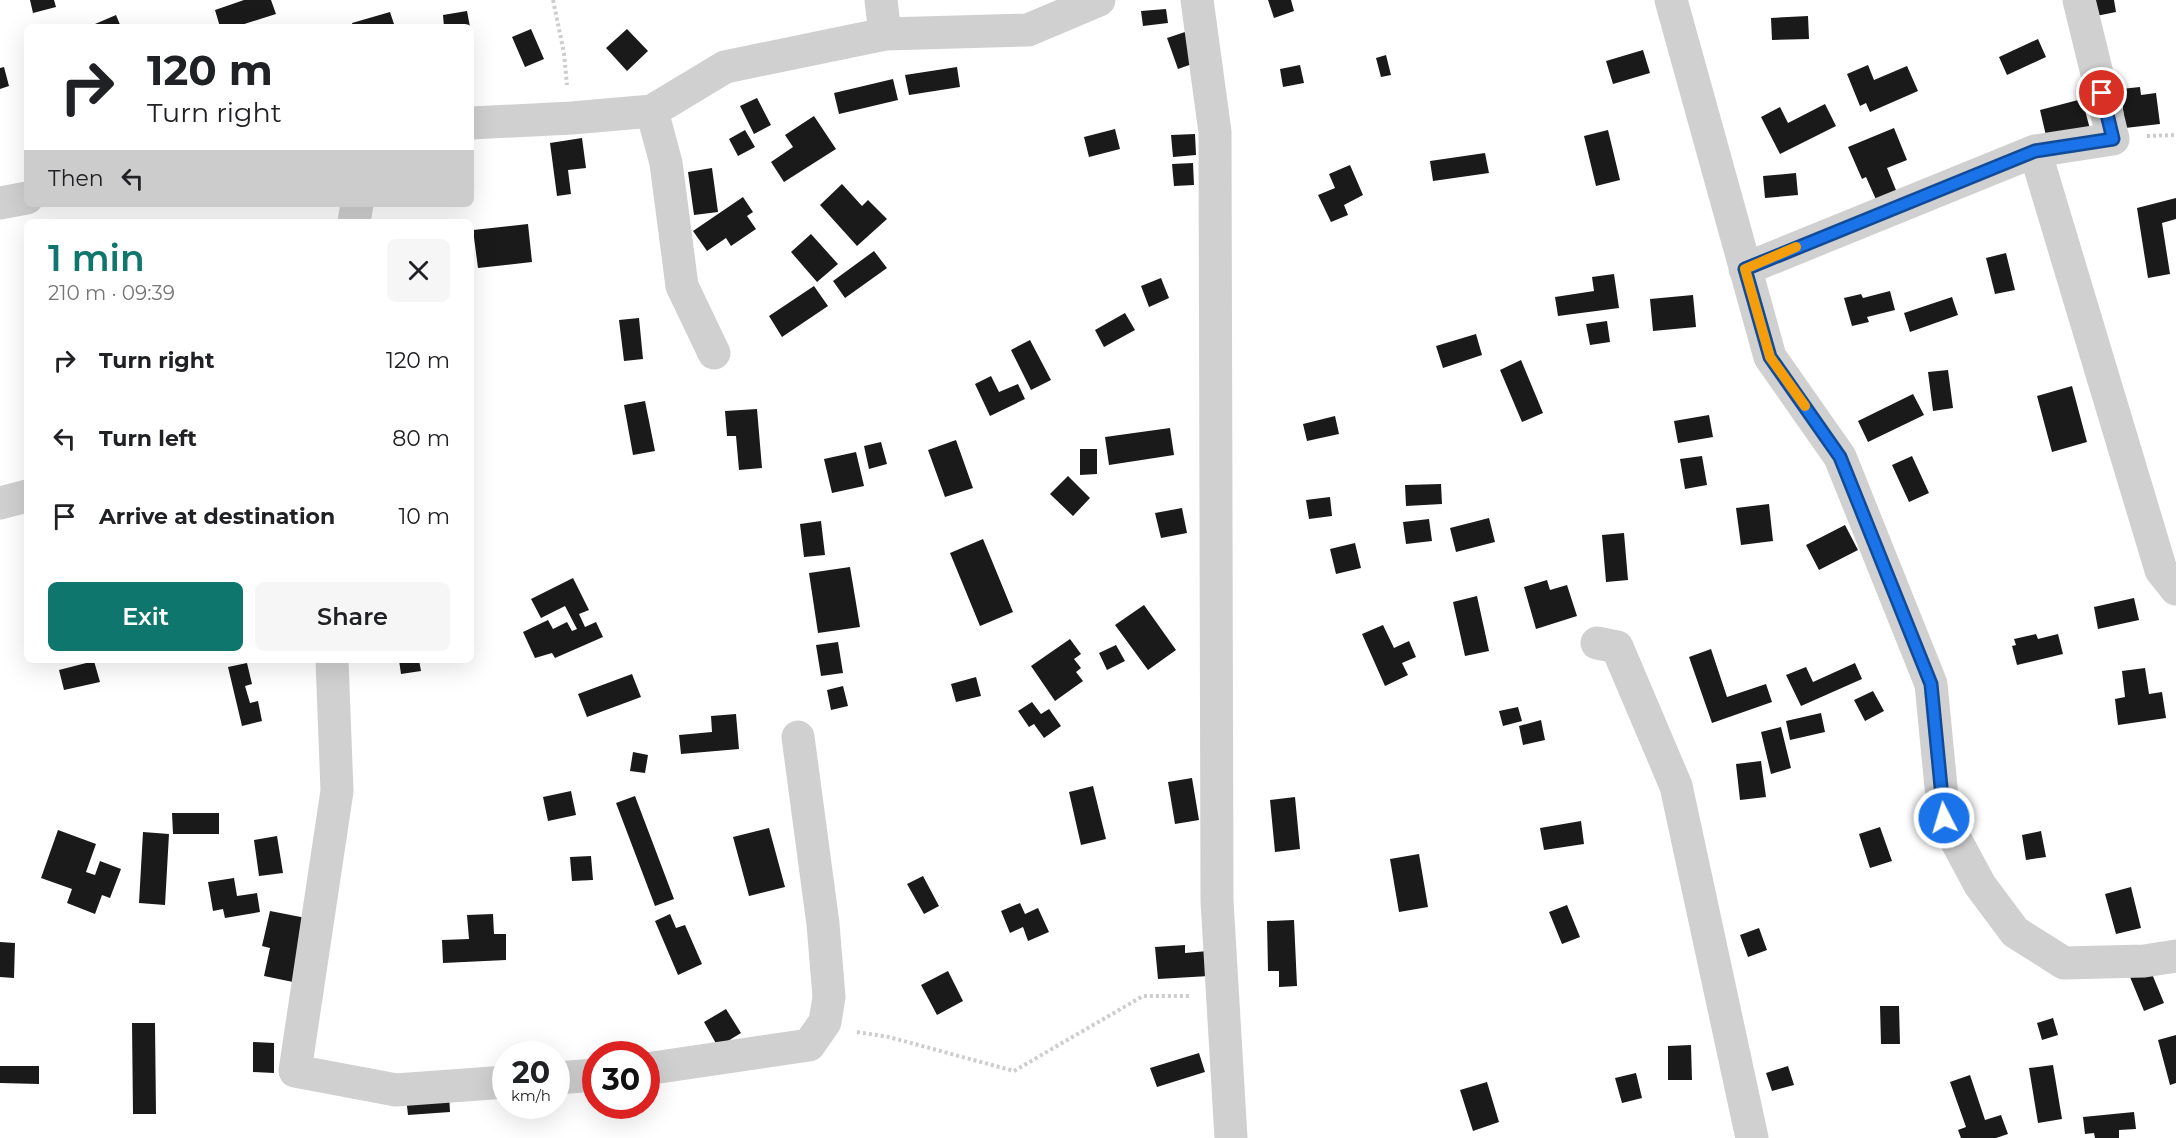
<!DOCTYPE html>
<html lang="en">
<head>
<meta charset="utf-8">
<style>
	body { margin:0; font-family:Montserrat,sans-serif; background:#f6f6f6; color:#202124; height:100vh; display:flex; flex-direction:column; font-size:22px; white-space:nowrap }
	* { box-sizing:border-box; margin:0 }
	p { font-size:20px; color:#757577 }
	.icon { flex:none; width:33px; height:33px; fill:none; stroke:currentColor; stroke-width:2; stroke-linecap:round; stroke-linejoin:round }
	.map { position:relative; flex:1; overflow:hidden }
	.drawer { position:absolute; left:24px; top:219px; width:450px; height:444px; display:flex; flex-direction:column; background:#fff; border-radius:9px; box-shadow:0 6px 24px #0002 }
	.drawer>* { flex:none }
	.guide { position:absolute; left:24px; top:24px; width:450px; height:183px; border-radius:9px; box-shadow:0 6px 24px #0002; background:#fff; color:#202124; overflow:hidden }
	.speed { position:absolute; left:492px; top:1041px; display:flex; gap:12px; font-size:30px; font-weight:700; text-align:center }
	.speed>* { display:grid; place-content:center; width:78px; height:78px; border-radius:50%; background:#fff; box-shadow:0 6px 24px #0002; line-height:1 }
	.speed small { font-size:15px; font-weight:400 }
	.speed .limit { border:9px solid #d22; background:#fff; color:#111 }
	.pin { position:absolute; display:grid; place-items:center; width:51px; height:51px; color:#fff; margin:-26px; border:3px solid #fff; border-radius:50%; box-shadow:0 2px 6px #0007 }
	.me { position:absolute; width:66px; margin:-33px; rotate:355deg; stroke-linejoin:round; filter:drop-shadow(0 0 4px #0008) }
	.turn { display:flex; align-items:center; gap:21px; height:126px; padding:0 24px; font-size:27px }
	.turn .icon { width:78px; height:78px; stroke-width:2.5 }
	.turn b { display:block; font-size:42px; line-height:51px }
	.then { display:flex; align-items:center; height:57px; padding:0 24px; background:#0003; gap:12px; font-size:22px }
	.round { display:grid; place-items:center; flex:none; width:63px; height:63px; border-radius:9px; background:#f6f6f6 }
	.overview { display:flex; align-items:center; justify-content:space-between; height:102px; padding:0 24px }
	h1 { font-size:36px; font-weight:600; line-height:45px; color:#0f766e }
	.action { display:flex; gap:12px; margin-top:auto; padding:12px 24px }
	.action a { flex:1; height:69px; border-radius:9px; background:#0f766e; color:#fff; font-size:24px; font-weight:600; line-height:69px; text-align:center }
	.action a+a { background:#f6f6f6; color:#202124 }
	ul { padding:0; list-style:none }
	li { display:flex; align-items:center; gap:18px; height:78px; padding:0 24px }
	li div { flex:1 }
	li b { display:block; font-size:22px }
	li em { font-style:normal }
	.map>svg:first-child { display:block }
</style>
</head>
<body>
<div class="map">
<svg width="2176" height="1138" viewBox="0 0 2176 1138">
	<rect width="100%" height="100%" fill="#fff"/>
	<!-- building -->
	<path fill="#1a1a1a" d="M30,0H54L56,7L33,13Z
		M244,0H271L276,14L235,27H220L215,10Z
		M1268,0H1291L1294,11L1274,18Z
		M2093,0H2114L2116,12L2096,16Z
		M1166,9L1168,23L1143,26L1141,11Z
		M467,11L470,27H444L443,15Z
		M390,12L395,27H353L352,23Z
		M116,15L121,27H88Z
		M1808,16L1809,39L1772,40L1771,18Z
		M531,29L544,59L525,67L512,37Z
		M627,29L648,51L627,71L606,48Z
		M1185,32L1195,63L1178,69L1167,38Z
		M2038,39L2046,57L2007,75L1999,57Z
		M1643,50L1650,73L1613,84L1606,61Z
		M1386,55L1391,75L1381,77L1376,58Z
		M1300,65L1304,83L1283,87L1280,69Z
		M1868,65L1874,80L1907,66L1918,91L1870,112L1866,103L1860,106L1847,74Z
		M4,67L9,86L0,89V68Z
		M957,67L960,87L909,95L905,75Z
		M893,79L898,100L839,114L834,93Z
		M2140,87L2141,95L2156,93L2160,124L2125,128L2121,89Z
		M757,98L771,125L754,134L740,106Z
		M2082,99L2090,129L2047,140L2040,110Z
		M1825,104L1836,126L1780,154L1761,117L1780,107L1788,123Z
		M814,116L836,149L784,182L771,162L793,147L785,135Z
		M1894,128L1907,160L1887,168L1898,195L1878,204L1866,177L1862,179L1848,147Z
		M1115,129L1120,149L1089,157L1084,137Z
		M745,130L755,147L738,156L729,139Z
		M1608,130L1620,180L1596,186L1584,136Z
		M1195,134L1196,155L1173,157L1171,135Z
		M582,138L586,168L568,170L571,194L557,196L550,143Z
		M1485,153L1489,173L1433,181L1430,161Z
		M1193,163L1194,185L1174,186L1172,164Z
		M1350,165L1363,195L1344,205L1348,215L1331,222L1318,195L1335,188L1329,174Z
		M712,168L718,212L694,215L688,172Z
		M1796,173L1798,195L1765,198L1763,176Z
		M842,184L862,206L868,200L887,219L857,246L820,205Z
		M743,197L753,212L747,216L756,229L731,246L726,238L707,251L693,231Z
		M2176,198V219L2162,223L2170,274L2148,278L2137,208Z
		M528,224L532,262L478,268L473,230Z
		M811,234L838,264L817,282L791,252Z
		M874,251L887,268L845,298L833,281Z
		M2006,253L2015,290L1995,294L1986,258Z
		M1614,274L1619,308L1558,316L1555,297L1594,291L1592,277Z
		M1161,278L1169,298L1149,307L1141,286Z
		M814,286L828,306L782,337L769,316Z
		M1890,291L1895,310L1867,317L1869,322L1852,326L1844,298L1861,294L1863,298Z
		M1693,295L1696,327L1653,331L1650,299Z
		M1952,297L1958,315L1910,332L1904,313Z
		M1125,313L1135,330L1104,347L1095,330Z
		M639,318L643,359L624,361L619,320Z
		M1607,321L1610,342L1590,345L1586,324Z
		M1476,334L1482,355L1443,368L1436,346Z
		M1030,340L1051,380L1031,390L1011,350Z
		M1521,360L1543,413L1522,422L1500,370Z
		M1948,370L1953,408L1933,411L1928,372Z
		M991,376L999,392L1018,384L1025,399L990,416L975,384Z
		M2072,386L2087,442L2052,452L2037,396Z
		M1913,394L1924,415L1868,442L1858,421Z
		M645,401L655,451L633,455L624,405Z
		M757,409L762,468L739,470L736,436H727L725,411Z
		M1709,415L1713,437L1678,443L1674,421Z
		M1335,416L1339,434L1307,441L1303,424Z
		M1170,428L1174,455L1109,465L1105,437Z
		M956,440L973,488L945,497L928,450Z
		M881,442L887,464L869,469L864,446Z
		M1080,449H1097V474L1080,475Z
		M856,452L864,486L832,493L824,459Z
		M1702,456L1707,485L1685,489L1680,459Z
		M1912,456L1929,493L1909,502L1892,465Z
		M1068,476L1090,498L1073,516L1050,494Z
		M1441,484L1442,504L1406,506L1405,485Z
		M1330,497L1332,516L1309,519L1306,500Z
		M1769,504L1773,541L1741,545L1736,508Z
		M1182,508L1187,533L1161,538L1155,513Z
		M1489,518L1495,542L1456,552L1450,528Z
		M1429,519L1432,541L1406,544L1403,522Z
		M821,521L825,555L804,557L800,524Z
		M1845,525L1858,550L1819,570L1806,545Z
		M1624,533L1628,580L1606,582L1602,535Z
		M983,539L1013,612L980,626L950,553Z
		M1355,543L1361,568L1336,574L1330,549Z
		M850,567L860,627L818,633L809,573Z
		M573,578L589,610L579,614L585,627L596,622L603,637L555,658L552,653L535,658L523,632L548,620L553,629L567,622L572,631L577,629L565,606L541,618L531,599Z
		M1547,580L1550,590L1567,585L1577,616L1536,629L1524,587Z
		M1477,596L1489,651L1465,656L1453,602Z
		M2134,598L2139,620L2098,629L2094,607Z
		M1144,605L1176,650L1148,670L1115,625Z
		M1383,625L1394,648L1409,641L1416,657L1402,663L1408,675L1385,686L1362,634Z
		M2036,634L2038,639L2058,634L2063,654L2017,665L2012,646L2016,645L2014,639Z
		M1070,639L1081,654L1074,659L1081,668L1076,672L1083,681L1055,701L1031,666Z
		M838,642L843,673L821,676L816,645Z
		M1116,645L1125,661L1107,670L1099,653Z
		M1711,649L1727,697L1766,684L1772,702L1712,723L1689,657Z
		M399,660H419L421,671L401,674Z
		M94,661L100,682L64,690L59,670Z
		M247,663L252,684L245,686L250,703L258,701L262,721L242,726L228,667Z
		M1855,663L1862,679L1801,706L1786,675L1806,667L1813,682Z
		M2145,668L2149,694L2162,692L2166,718L2118,725L2115,699L2125,697L2122,671Z
		M632,674L641,697L587,717L578,694Z
		M976,677L981,696L956,702L951,684Z
		M843,686L848,706L831,710L827,690Z
		M1873,691L1884,711L1865,721L1854,700Z
		M1032,702L1041,714L1049,709L1061,726L1044,738L1034,724L1029,727L1018,711Z
		M1518,707L1522,721L1503,726L1499,711Z
		M1821,713L1825,732L1790,740L1786,721Z
		M736,714L739,749L681,754L679,735L712,732L711,716Z
		M1541,720L1545,740L1523,745L1519,726Z
		M1781,727L1791,768L1771,774L1761,732Z
		M633,752L648,755L645,773L630,771Z
		M1761,761L1766,797L1740,800L1736,764Z
		M1192,778L1199,820L1175,824L1168,782Z
		M1093,786L1106,839L1081,845L1069,792Z
		M571,791L576,815L548,821L543,797Z
		M635,796L674,899L655,906L616,803Z
		M1295,797L1300,849L1275,852L1270,800Z
		M172,813H219V834H173Z
		M1581,821L1584,844L1544,850L1540,828Z
		M1880,827L1892,861L1870,868L1859,834Z
		M769,828L785,887L749,896L733,837Z
		M58,830L96,844L86,872L95,875L100,861L121,869L110,898L102,895L95,914L67,903L72,889L41,878Z
		M2041,831L2046,857L2026,860L2022,835Z
		M143,832L169,834L165,905L139,903Z
		M277,836L283,873L259,876L254,840Z
		M1419,854L1428,907L1399,912L1390,859Z
		M591,856L593,880L572,881L570,857Z
		M923,876L939,906L924,914L907,884Z
		M234,878L237,896L257,893L260,912L225,918L223,909L213,911L208,882Z
		M2131,887L2141,928L2116,934L2105,894Z
		M1020,903L1025,914L1038,908L1049,932L1028,941L1023,927L1010,933L1001,911Z
		M1567,905L1580,937L1562,944L1549,912Z
		M270,911L306,918L293,982L264,976L270,948L262,946Z
		M493,914L494,934H506V960L443,963L442,940L469,939L467,915Z
		M670,914L676,928L685,925L702,964L678,975L655,921Z
		M1294,920L1297,986L1279,987V971H1268L1267,921Z
		M1759,928L1767,950L1748,957L1740,935Z
		M0,942L15,943L14,978L0,977Z
		M1185,945V953L1208,951L1209,976L1158,979L1155,947Z
		M2150,969L2164,1003L2144,1011L2130,977Z
		M948,971L963,1001L937,1015L921,985Z
		M1880,1006H1899L1900,1044H1881Z
		M726,1009L741,1033L718,1047L704,1022Z
		M2053,1018L2058,1035L2042,1040L2037,1023Z
		M132,1023H155L156,1114H133Z
		M2176,1035V1083L2170,1085L2158,1040Z
		M253,1042L274,1043V1073L253,1072Z
		M1691,1045L1692,1080H1668V1046Z
		M1199,1053L1205,1072L1157,1087L1150,1068Z
		M2053,1065L2062,1119L2038,1123L2029,1068Z
		M0,1066H39V1084L0,1083Z
		M1788,1066L1794,1085L1772,1091L1766,1073Z
		M1636,1073L1642,1098L1622,1103L1615,1078Z
		M1970,1075L1985,1120L2001,1115L2008,1134L1996,1138H1961L1958,1130L1966,1127L1950,1082Z
		M1487,1082L1499,1122L1473,1131L1460,1090Z
		M449,1093L450,1112L408,1115L406,1097Z
		M2134,1112L2136,1129L2119,1130V1138H2095L2094,1133L2085,1134L2083,1117Z"/>
	<g fill="none" stroke-linecap="round" stroke-linejoin="round">
		<!-- path -->
		<path stroke="#cdcdcd" stroke-width="4" stroke-dasharray="3 3" stroke-linecap="butt" d="M553,0L564,53L567,85
			M2147,136L2176,135
			M857,1032L889,1037L1014,1071L1143,996H1191"/>
		<!-- minor -->
		<path stroke="#d0d0d0" stroke-width="33" d="M881,0L885,34
			M1197,0L1215,132L1217,901L1231,1138
			M1671,0L1770,357L1840,457L1931,684L1944,818L1980,885L2015,932L2064,963L2144,961L2176,956
			M652,111L666,163L682,286L714,353
			M471,123L572,118L652,111L725,67L885,34L1028,30L1099,0
			M2035,151L2161,570L2176,589
			M0,203L27,198
			M354,222L357,204
			M1745,269L2035,151L2113,139L2079,0
			M0,503L27,496
			M1597,643L1617,647L1676,786L1752,1138
			M332,660L337,791L295,1071L396,1090L506,1082
			M646,1069L809,1045L825,1022L829,997L823,924L798,737
			M556,1078L596,1075"/>
	</g>
	<g fill="none" stroke-linecap="round" stroke-linejoin="round">
		<!-- route casing -->
		<g stroke="#114b97" stroke-width="15">
			<path id="route" d="M1944,818L1931,684L1840,457L1770,357L1745,269L2035,151L2113,139L2102,93"/>
		</g>
		<!-- route -->
		<use href="#route" stroke="#1a73e8" stroke-width="10"/>
		<!-- slow -->
		<path stroke="#f59e0b" stroke-width="10" d="M1796,247L1745,269L1770,357L1805,406"/>
	</g>
</svg>
<div class="speed"><div>20<small>km/h</small></div><div class="limit">30</div></div>
<div class="pin" style="left:2102px;top:93px;background:#d93025"><svg class="icon" aria-label="arrive" viewBox="0 0 24 24"><path d="M6 21V4h12l-3 4 3 4H6"/></svg></div>
<svg class="me" style="left:1944px;top:818px" viewBox="-20 -20 40 40"><circle r="17" fill="#1a73e8" stroke="#fff" stroke-width="3"/><path d="M0-11L8 9 0 5-8 9z" fill="#fff"/></svg>
<div class="guide">
<div class="turn"><svg class="icon" aria-label="right" viewBox="0 0 24 24"><path d="M7 20v-9h11M14 6l5 5-5 5"/></svg><div><b>120 m</b>Turn right</div></div>
<div class="then">Then<svg class="icon" aria-label="left" viewBox="0 0 24 24"><path d="M17 20v-9H6M10 6l-5 5 5 5"/></svg></div>
</div>
<section class="drawer">
<div class="overview"><div><h1>1 min</h1><p>210 m · 09:39</p></div><a class="round"><svg class="icon" aria-label="close" viewBox="0 0 24 24"><path d="M6 6l12 12M18 6L6 18"/></svg></a></div>
<ul>
<li><svg class="icon" aria-label="right" viewBox="0 0 24 24"><path d="M7 20v-9h11M14 6l5 5-5 5"/></svg><div><b>Turn right</b></div><em>120 m</em></li>
<li><svg class="icon" aria-label="left" viewBox="0 0 24 24"><path d="M17 20v-9H6M10 6l-5 5 5 5"/></svg><div><b>Turn left</b></div><em>80 m</em></li>
<li><svg class="icon" aria-label="arrive" viewBox="0 0 24 24"><path d="M6 21V4h12l-3 4 3 4H6"/></svg><div><b>Arrive at destination</b></div><em>10 m</em></li>
</ul>
<div class="action"><a>Exit</a><a>Share</a></div>
</section>
</div>
</body>
</html>
